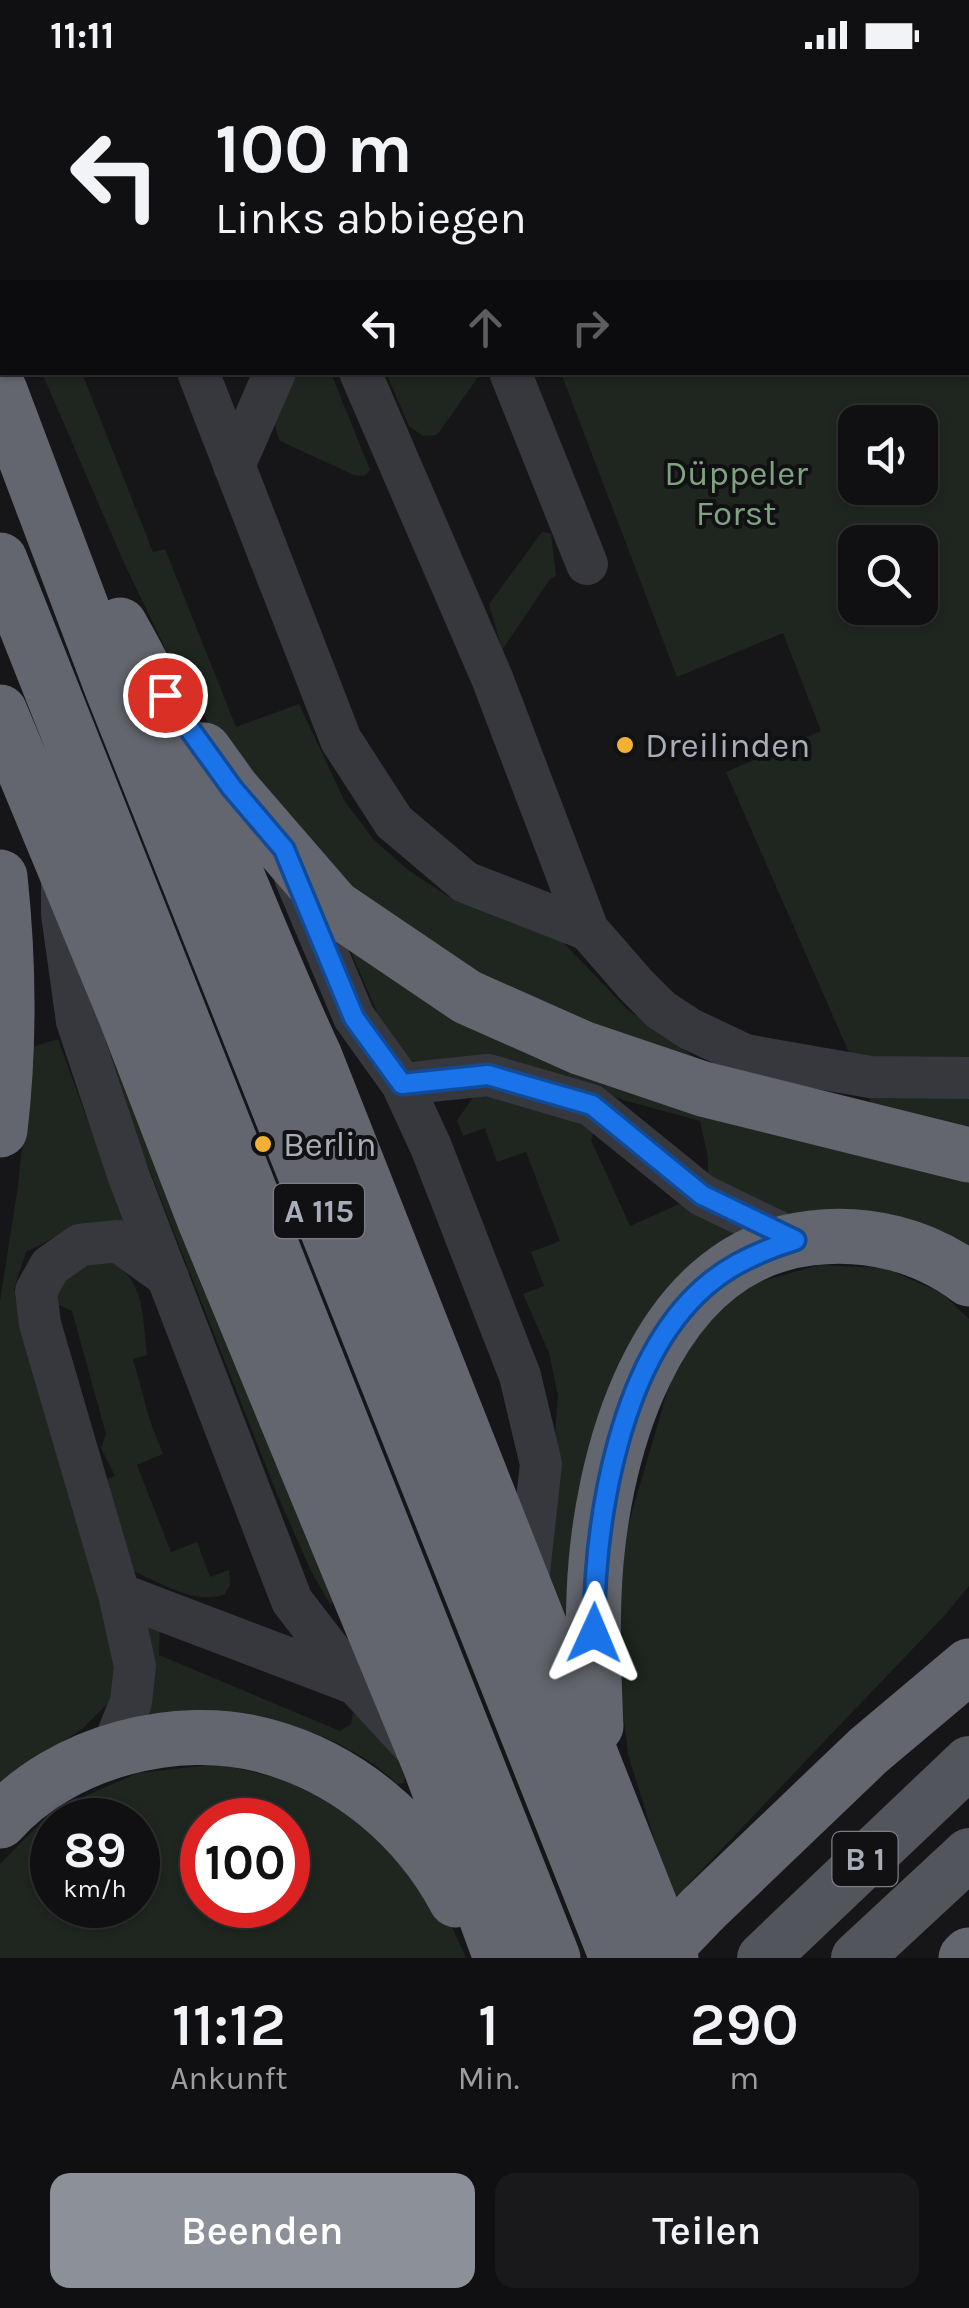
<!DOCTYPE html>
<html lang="de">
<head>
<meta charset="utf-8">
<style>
	body { margin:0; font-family:Karla,sans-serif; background:#19191b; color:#f1f3f6; height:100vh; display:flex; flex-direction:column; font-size:38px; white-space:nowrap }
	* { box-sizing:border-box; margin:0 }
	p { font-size:32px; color:#9c9d9f }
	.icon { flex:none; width:55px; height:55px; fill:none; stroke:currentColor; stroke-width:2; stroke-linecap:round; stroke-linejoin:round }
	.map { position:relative; height:1888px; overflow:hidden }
	.details { display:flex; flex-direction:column; background:#101012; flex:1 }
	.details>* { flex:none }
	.hud { position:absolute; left:0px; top:0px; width:970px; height:305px; box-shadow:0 2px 8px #0004,0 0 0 2px #303032; background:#101012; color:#f1f3f6; overflow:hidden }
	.fabs { position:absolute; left:838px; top:335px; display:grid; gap:20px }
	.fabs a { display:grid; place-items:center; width:100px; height:100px; border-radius:20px; background:#101012; box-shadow:0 2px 8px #0004,0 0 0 2px #303032; font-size:50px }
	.speed { position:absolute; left:30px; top:1728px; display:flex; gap:20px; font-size:50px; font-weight:700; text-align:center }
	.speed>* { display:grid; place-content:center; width:130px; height:130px; border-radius:50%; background:#101012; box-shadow:0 2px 8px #0004,0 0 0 2px #303032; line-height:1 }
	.speed small { font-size:25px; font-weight:400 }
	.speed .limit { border:15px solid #d22; background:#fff; color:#111 }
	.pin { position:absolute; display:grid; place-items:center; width:85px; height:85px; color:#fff; margin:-42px; border:5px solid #fff; border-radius:50%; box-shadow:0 2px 10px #0007 }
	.me { position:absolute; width:110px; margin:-55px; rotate:1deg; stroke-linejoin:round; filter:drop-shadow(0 0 8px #0008) }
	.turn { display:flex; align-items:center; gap:35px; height:210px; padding:0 50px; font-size:45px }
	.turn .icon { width:130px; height:130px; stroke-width:2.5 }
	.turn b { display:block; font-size:70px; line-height:85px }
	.lanes { display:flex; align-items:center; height:95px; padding:0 50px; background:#0003; justify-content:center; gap:50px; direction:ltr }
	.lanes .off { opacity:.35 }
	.eta { display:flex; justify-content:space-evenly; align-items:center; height:170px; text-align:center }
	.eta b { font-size:60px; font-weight:600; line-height:70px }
	.primary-button { display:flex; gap:20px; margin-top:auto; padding:20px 50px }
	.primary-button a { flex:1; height:115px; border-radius:20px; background:#8c9099; color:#fff; font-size:40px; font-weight:600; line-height:115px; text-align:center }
	.primary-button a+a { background:#19191b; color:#f1f3f6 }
	.status { display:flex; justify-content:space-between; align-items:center; height:70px; padding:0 50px; background:#101012; direction:ltr }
	.status svg { height:28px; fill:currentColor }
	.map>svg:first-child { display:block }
</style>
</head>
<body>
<div class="status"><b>11:11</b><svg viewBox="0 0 49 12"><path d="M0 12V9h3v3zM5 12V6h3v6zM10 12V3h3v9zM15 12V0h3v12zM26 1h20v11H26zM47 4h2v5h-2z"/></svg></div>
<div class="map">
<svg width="969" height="1888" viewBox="0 0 969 1888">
	<rect width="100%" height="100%" fill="#161618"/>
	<!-- green -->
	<path fill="#1e261f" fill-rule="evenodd" d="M446,0H969V1064L875,1042L726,702L821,661L783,563L677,607L561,303L968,302V2ZM855,352H920V418H855ZM855,472H920V538H855Z
		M42,303H82L153,482L165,479L236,657L299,634L344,730L373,769L408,800L449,827L561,870L627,939L707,996L547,943L470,904L336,807L218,669L168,584L125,495Z
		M287,303H331L370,400L364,406L354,405L280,371C269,348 278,324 287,303Z
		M481,303L437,365L423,366L409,356L386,303Z
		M542,462L551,463L556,506L550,509L502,580L489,534Z
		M350,880L790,1065L969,1112V1177L785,1152L708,1121V1088L700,1051L627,1031L513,993L489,989L407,991L393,979Z
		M98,949L334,1532L330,1534L311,1501L277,1424L109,997Z
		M58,969L128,1161L63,1163L26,1182L14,1219L23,1266L116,1585L112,1629L82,1659L0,1713V1231L18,1116L32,977Z
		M479,1019L596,1056L591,1070L630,1156L686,1131L753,1164L696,1191L566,1555L544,1503L558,1326L549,1283L523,1224L544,1216L531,1182L560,1171L526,1082L497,1092L485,1058L463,1066L457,1050Z
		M102,1187C146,1206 142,1243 147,1285L133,1289L150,1351L163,1384L137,1395L171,1482L197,1472L210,1507L229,1500L230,1515L225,1524C194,1537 152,1508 123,1496L99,1413L115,1406L101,1378L106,1364L72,1241L49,1230L50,1216Z
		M819,1195L885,1198L942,1223L969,1249V1516L945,1545L673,1830L628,1684L618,1597L621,1480L672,1305L710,1243L755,1213Z
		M139,1548L160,1556L159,1585L340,1661L351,1654L353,1643L384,1661L405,1705L404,1713L397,1714C369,1684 306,1655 266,1650C226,1646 182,1650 142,1650Z
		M219,1694L303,1714L370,1750L438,1826L466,1888H0V1794L53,1740L138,1703ZM52,1750H138V1835H52ZM202,1750H288V1835H202Z"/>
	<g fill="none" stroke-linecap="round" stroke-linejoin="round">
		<!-- minor -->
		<path stroke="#37383d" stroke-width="42" d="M82,0L83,2
			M238,0L239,2
			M385,0L386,2
			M198,302L341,670L394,752L465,812L588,860
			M360,302L492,608L588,860L636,915L661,940L690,959L745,985L870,1007L969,1008
			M510,302L587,494
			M234,396L275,302
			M295,807L354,947L402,1014L488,1005L591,1035L702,1125L795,1170
			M62,814V844L77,951L129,1107L292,1531L356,1614L415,1678
			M402,1014L431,1077L520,1306L541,1394L527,1520
			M119,1524L356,1614
			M111,1681L131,1632L135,1596L119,1524L40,1254L36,1221L50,1196L80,1175L118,1171L168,1207"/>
		<!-- major -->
		<path stroke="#53555c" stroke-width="52" d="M763,1888L969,1692
			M857,1888L969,1784"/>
		<!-- highway -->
		<path stroke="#63666e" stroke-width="55" d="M0,321L112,618L617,1888
			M0,490L553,1888
			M120,555C198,692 248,844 315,987L671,1888
			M0,642L126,946L205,1151L430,1695L501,1888
			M204,680L232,719L334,837L467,927L582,978L703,1019L969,1085
			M0,807C9,892 10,975 0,1060
			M596,1656C594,1613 592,1570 594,1527C598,1393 652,1186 811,1168C867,1161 924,1175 969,1209
			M0,1751C61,1682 177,1651 266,1676C348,1698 417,1757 456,1830
			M703,1839L868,1681L969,1596
			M966,1888L969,1885"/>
		<!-- highway-bridge -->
		<path stroke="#63666e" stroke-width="55" d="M656,1888L703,1839"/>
	</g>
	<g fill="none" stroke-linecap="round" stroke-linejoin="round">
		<!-- route casing -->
		<g stroke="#114b97" stroke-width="25">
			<path id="route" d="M165,625L232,718L284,779L354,948L402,1014L488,1005L592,1035L702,1125L795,1170C766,1179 737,1191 713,1210C619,1283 594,1452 594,1563"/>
		</g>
		<!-- route -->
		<use href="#route" stroke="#1a73e8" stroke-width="18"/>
	</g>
	<!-- markers -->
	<g fill="#f2b134" stroke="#111113" stroke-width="4">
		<circle cx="625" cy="675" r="10"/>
		<circle cx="263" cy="1074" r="10"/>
	</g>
	<g text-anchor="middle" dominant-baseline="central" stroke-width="8" stroke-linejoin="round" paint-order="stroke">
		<!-- shield labels -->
		<g fill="#111113" stroke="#7b7e86" stroke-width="2.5">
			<rect x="274" y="1114" width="90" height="54" rx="8"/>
			<rect x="832.5" y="1762" width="65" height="54" rx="8"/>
		</g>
		<g font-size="32" font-weight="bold" fill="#a8adb8">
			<text x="319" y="1141">A 115</text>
			<text x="865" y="1789">B 1</text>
		</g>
		<!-- park labels -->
		<g font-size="35" fill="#7fa381" stroke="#111113">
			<text x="736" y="403">Düppeler<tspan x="736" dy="40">Forst</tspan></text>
		</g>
		<!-- poi labels -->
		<g font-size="35" fill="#a8adb8" stroke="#111113" text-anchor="start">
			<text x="645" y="675">Dreilinden</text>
			<text x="283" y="1074">Berlin</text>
		</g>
	</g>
</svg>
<div class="fabs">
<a><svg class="icon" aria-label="sound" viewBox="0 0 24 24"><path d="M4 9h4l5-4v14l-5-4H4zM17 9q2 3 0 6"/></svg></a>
<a><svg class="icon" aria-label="search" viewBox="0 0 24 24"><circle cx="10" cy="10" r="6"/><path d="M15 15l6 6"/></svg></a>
</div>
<div class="speed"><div>89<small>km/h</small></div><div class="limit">100</div></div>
<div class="pin" style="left:165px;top:625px;background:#d93025"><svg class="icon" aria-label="arrive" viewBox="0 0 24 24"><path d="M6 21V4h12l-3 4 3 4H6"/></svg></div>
<svg class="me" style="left:594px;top:1563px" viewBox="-20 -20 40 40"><path d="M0-17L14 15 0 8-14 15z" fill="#1a73e8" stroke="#fff" stroke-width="4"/></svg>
<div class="hud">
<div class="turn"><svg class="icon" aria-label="left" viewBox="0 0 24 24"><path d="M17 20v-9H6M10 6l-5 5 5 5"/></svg><div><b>100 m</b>Links abbiegen</div></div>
<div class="lanes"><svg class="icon" aria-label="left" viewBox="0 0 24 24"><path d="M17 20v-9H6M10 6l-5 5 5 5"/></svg><svg class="icon off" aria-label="ahead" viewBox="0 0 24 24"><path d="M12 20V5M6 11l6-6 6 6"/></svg><svg class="icon off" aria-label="right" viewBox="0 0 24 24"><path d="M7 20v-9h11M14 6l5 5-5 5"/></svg></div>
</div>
</div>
<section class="details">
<div class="eta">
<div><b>11:12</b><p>Ankunft</p></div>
<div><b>1</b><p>Min.</p></div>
<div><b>290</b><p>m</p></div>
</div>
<div class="primary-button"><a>Beenden</a><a>Teilen</a></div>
</section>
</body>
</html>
